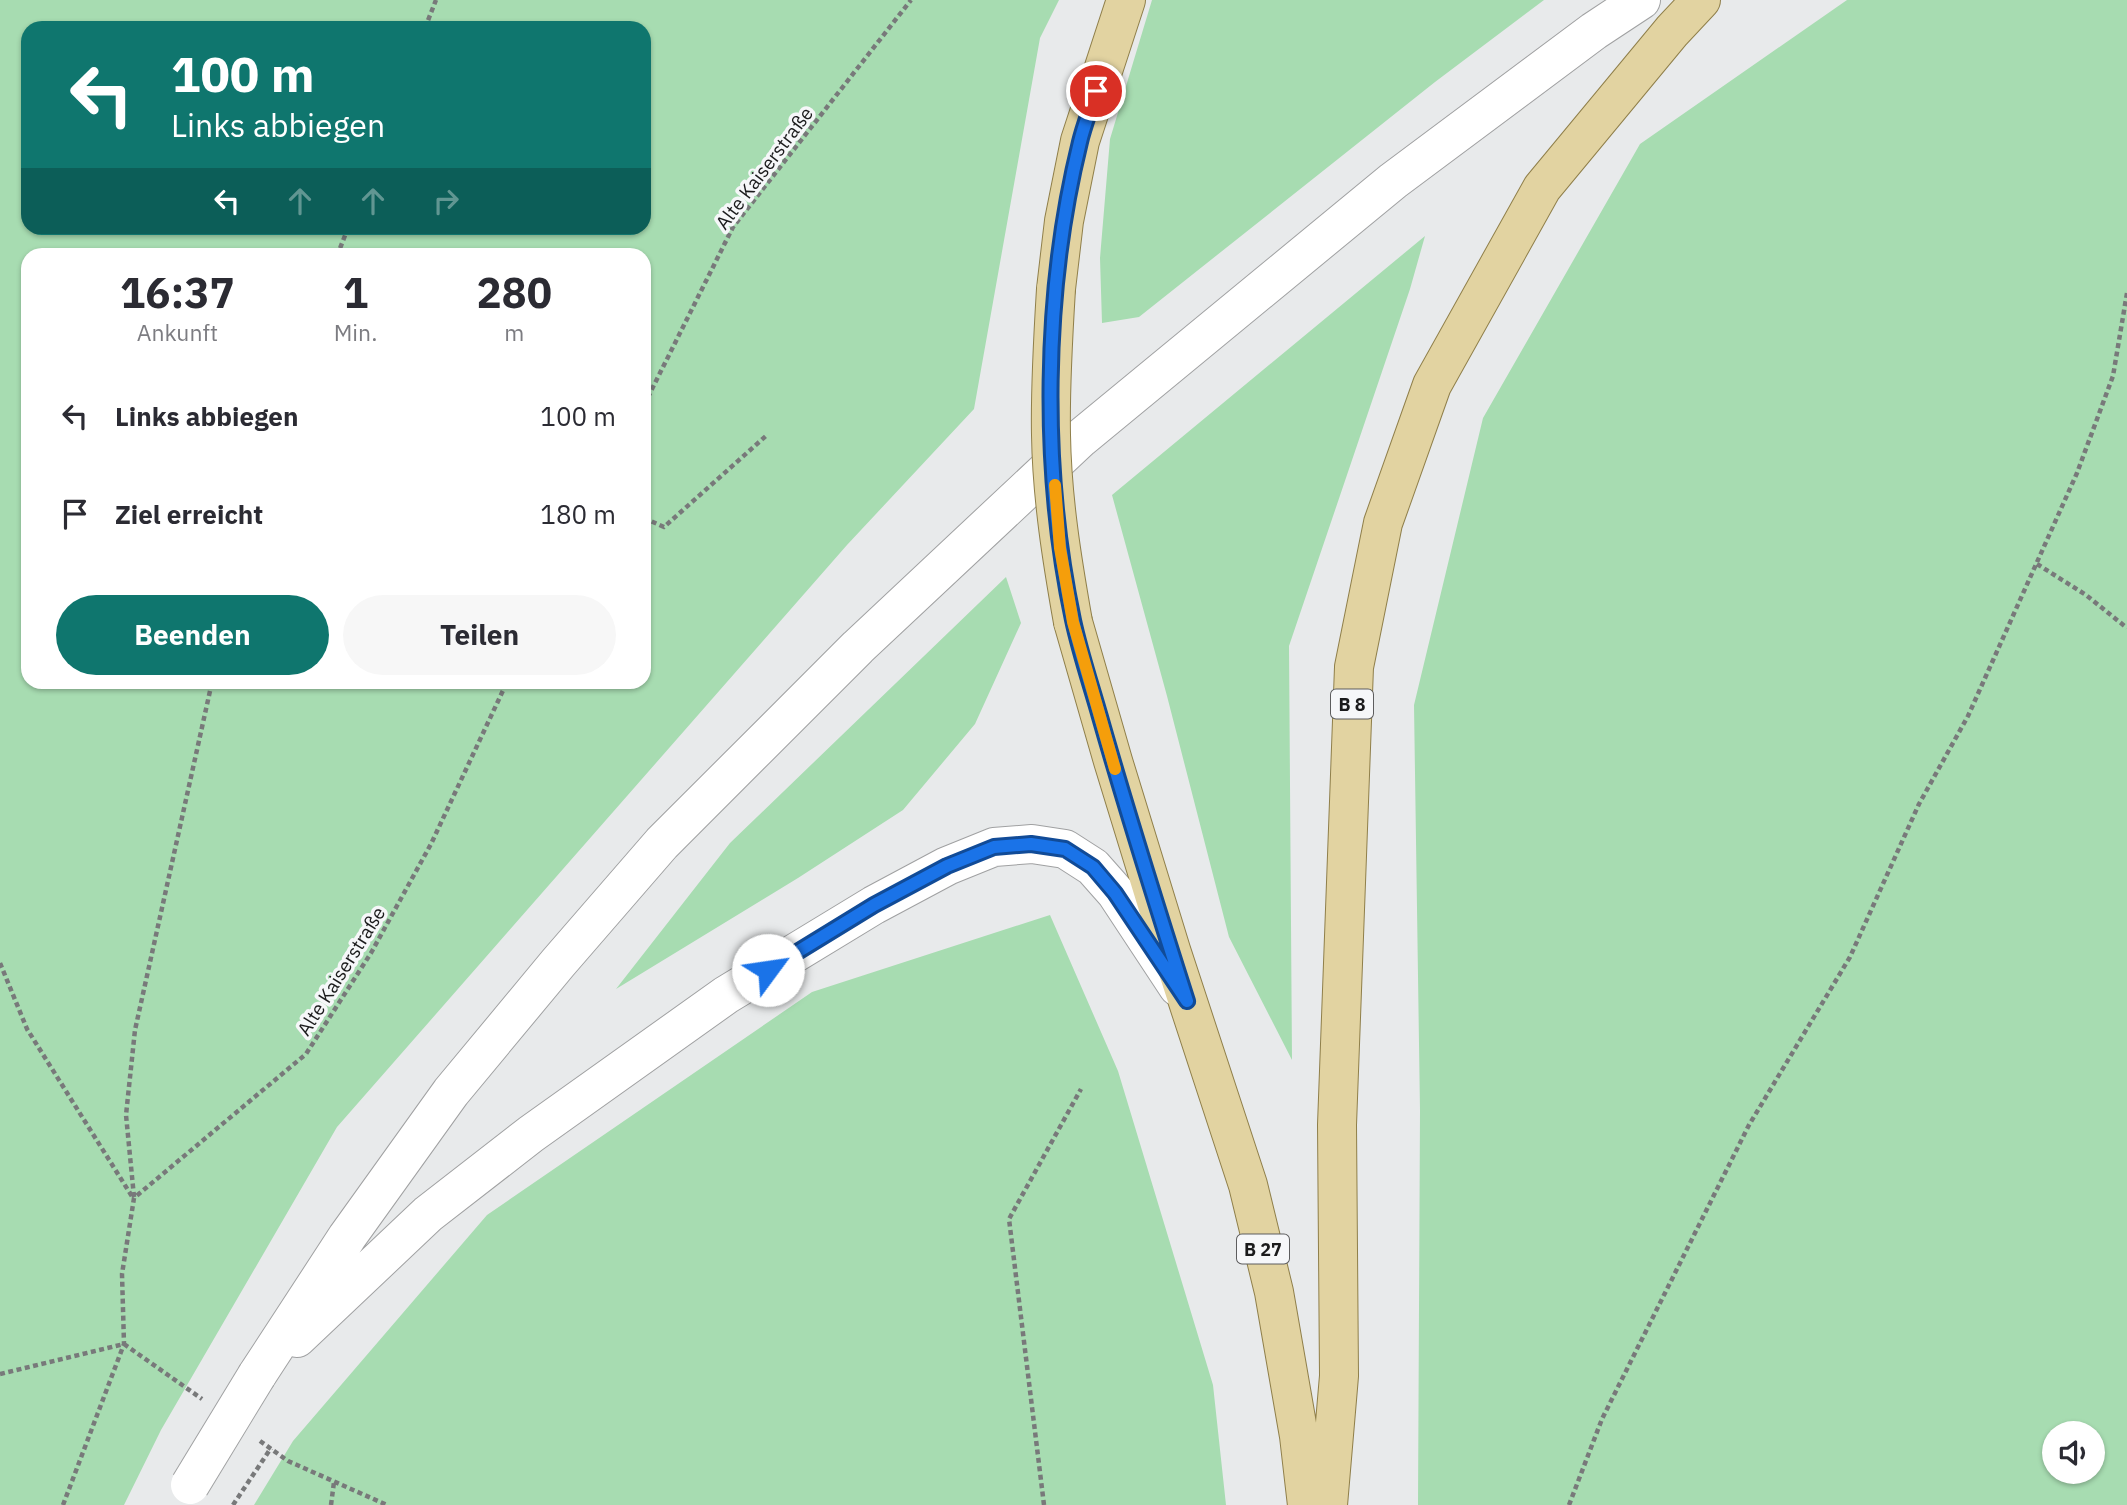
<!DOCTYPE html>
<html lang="de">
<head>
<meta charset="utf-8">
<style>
	body { margin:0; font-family:"IBM Plex Sans",sans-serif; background:#f7f7f7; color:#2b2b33; height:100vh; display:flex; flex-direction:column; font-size:26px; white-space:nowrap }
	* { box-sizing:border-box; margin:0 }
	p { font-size:23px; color:#7c7c81 }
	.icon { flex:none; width:38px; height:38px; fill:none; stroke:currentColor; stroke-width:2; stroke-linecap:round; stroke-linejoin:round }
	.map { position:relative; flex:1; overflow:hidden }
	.details { position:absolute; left:21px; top:248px; width:630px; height:441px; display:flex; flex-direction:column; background:#fff; border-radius:21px; box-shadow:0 2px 5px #0004 }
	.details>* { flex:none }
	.top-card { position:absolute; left:21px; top:21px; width:630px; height:214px; border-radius:21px; box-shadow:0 2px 5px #0004; background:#0f766e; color:#fff; overflow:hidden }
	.controls { position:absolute; left:2042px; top:1421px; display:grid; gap:14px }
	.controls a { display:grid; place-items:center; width:63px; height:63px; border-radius:50%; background:#fff; box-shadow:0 2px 5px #0004; font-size:35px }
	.pin { position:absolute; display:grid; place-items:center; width:60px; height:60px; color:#fff; margin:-30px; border:4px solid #fff; border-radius:50%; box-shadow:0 2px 7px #0007 }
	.me { position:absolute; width:77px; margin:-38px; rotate:59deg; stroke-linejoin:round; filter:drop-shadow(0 0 5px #0008) }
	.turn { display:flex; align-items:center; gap:24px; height:147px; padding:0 35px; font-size:32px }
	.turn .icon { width:91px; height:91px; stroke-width:2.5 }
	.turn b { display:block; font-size:49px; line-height:60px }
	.lanes { display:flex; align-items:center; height:66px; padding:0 35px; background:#0003; justify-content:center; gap:35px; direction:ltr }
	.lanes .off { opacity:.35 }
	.eta { display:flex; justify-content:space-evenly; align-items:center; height:119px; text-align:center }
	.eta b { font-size:42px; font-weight:700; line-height:49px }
	.button { display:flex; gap:14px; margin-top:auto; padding:14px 35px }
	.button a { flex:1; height:80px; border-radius:42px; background:#0f766e; color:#fff; font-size:28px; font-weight:700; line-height:80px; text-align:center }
	.button a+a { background:#f7f7f7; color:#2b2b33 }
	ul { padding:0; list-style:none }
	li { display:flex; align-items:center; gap:21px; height:98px; padding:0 35px }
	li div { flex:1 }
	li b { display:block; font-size:26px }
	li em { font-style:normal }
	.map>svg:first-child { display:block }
</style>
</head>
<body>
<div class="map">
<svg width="2127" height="1505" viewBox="0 0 2127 1505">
	<rect width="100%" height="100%" fill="#e8eaeb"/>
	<!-- green -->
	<path fill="#a7dcb1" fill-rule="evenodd" d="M0,0H1059L1040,38L974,409L847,545L337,1127L161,1430L124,1505H0ZM28,28H644V228H28ZM28,256H644V682H28Z
		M1152,0H1544L1435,82L1139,317L1102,323L1100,258L1110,139Z
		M1847,0H2127V1505H1418L1420,1111L1414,705L1483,418L1640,144ZM2054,1433H2093V1472H2054Z
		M1425,236L1410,289L1289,646L1292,1060L1229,937L1167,696L1112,495Z
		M1006,577L1021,623L975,724L903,810L798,878L616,989L730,843Z
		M1050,915L1118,1071L1213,1385L1226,1505H254L293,1441L487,1215L812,992Z"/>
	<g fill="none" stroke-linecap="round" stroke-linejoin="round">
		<!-- secondary casing -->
		<g stroke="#a0a1a2" stroke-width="40">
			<path id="secondary" d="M297,1338L428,1214L531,1134L726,995L874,905L947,866L994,847L1032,844L1065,849L1093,867L1116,893L1178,987
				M257,1375L347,1237L451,1092L558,963L662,843L858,647L1081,438L1393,181L1594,31L1641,0"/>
		</g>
		<!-- primary casing -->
		<g stroke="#8f7f4a" stroke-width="40">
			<path id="primary" d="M1056,289L1064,221L1080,141L1126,0
				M1073,622L1113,761L1171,950L1248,1185L1274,1292L1299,1436L1307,1505
				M1328,1505L1339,1376L1337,1125L1354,667L1383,523L1432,385L1542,188L1672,31L1701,0"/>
		</g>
		<!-- path -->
		<path stroke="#78797a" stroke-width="4.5" stroke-dasharray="5 3.5" stroke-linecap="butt" d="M425,28L436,0
			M337,256L348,228
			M644,405L733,227L911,0
			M644,518L664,527L767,435
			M2037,564L2086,595L2127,628
			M0,963L27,1029L133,1198
			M134,1197L126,1115L135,1030L212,682
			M0,1374L124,1344L202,1399
			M260,1441L288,1461L387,1505
			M63,1505L124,1344L122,1274L134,1198L306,1054L371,953L431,844L507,682
			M233,1505L271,1448
			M331,1505L334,1482
			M1044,1505L1009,1219L1081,1089
			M1569,1505L1602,1419L1749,1125L1850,957L1919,804L1968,716L2077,473L2113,376L2127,293"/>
		<!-- secondary -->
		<use href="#secondary" stroke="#fff" stroke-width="38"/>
		<!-- primary -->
		<use href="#primary" stroke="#e2d3a1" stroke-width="38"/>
		<!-- secondary-bridge casing -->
		<g stroke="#a0a1a2" stroke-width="40" stroke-linecap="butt">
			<path id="secondary-bridge" d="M190,1485L257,1375"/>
		</g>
		<!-- primary-bridge casing -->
		<g stroke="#8f7f4a" stroke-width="40" stroke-linecap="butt">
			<path id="primary-bridge" d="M1056,289C1053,338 1050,386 1051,435C1052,498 1062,560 1073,622"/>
		</g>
		<!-- secondary-bridge -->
		<use href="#secondary-bridge" stroke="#fff" stroke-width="38"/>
		<!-- primary-bridge -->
		<use href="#primary-bridge" stroke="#e2d3a1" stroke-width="38"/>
	</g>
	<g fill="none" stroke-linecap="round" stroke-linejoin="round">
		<!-- route casing -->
		<g stroke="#114b97" stroke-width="18">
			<path id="route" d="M768,970L874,905L947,866L994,847L1031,844L1065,849L1093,867L1115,893L1187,1001C1157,907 1127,812 1100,717C1091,685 1080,653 1073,620C1041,469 1043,292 1080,142C1084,125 1091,108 1096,91"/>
		</g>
		<!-- route -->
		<use href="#route" stroke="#1a73e8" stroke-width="12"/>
		<!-- slow -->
		<path stroke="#f59e0b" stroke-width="12" d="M1055,485L1060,548L1073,622L1115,769"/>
	</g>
	<g text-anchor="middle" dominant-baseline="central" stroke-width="7" stroke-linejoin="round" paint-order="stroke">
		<!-- shield labels -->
		<g fill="#f6f7f9" stroke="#5d5d5e" stroke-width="2">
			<rect x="1331" y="689.5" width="42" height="29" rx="5"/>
			<rect x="1237" y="1234.5" width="52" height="29" rx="5"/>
		</g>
		<g font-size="18" font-weight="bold" fill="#1b1b1c">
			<text x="1352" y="704">B 8</text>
			<text x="1263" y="1249">B 27</text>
		</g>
		<!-- street labels -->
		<g font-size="19" fill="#1b1b1c" stroke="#f6f7f9">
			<text transform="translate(764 168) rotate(-53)">Alte Kaiserstraße</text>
			<text transform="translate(341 971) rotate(-58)">Alte Kaiserstraße</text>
		</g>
	</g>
</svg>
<div class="controls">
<a><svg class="icon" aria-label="sound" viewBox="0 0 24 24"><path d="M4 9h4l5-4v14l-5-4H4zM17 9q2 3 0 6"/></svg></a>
</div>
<div class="pin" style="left:1096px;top:91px;background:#d93025"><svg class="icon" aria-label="arrive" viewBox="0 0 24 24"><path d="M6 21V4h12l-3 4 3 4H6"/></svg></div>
<svg class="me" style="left:768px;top:970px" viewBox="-20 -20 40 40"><circle r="19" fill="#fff"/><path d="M0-13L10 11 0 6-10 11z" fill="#1a73e8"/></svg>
<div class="top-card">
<div class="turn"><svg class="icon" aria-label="left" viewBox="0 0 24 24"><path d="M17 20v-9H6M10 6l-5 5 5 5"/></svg><div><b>100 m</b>Links abbiegen</div></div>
<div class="lanes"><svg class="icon" aria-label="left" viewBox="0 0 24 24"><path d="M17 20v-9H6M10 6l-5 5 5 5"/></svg><svg class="icon off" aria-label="ahead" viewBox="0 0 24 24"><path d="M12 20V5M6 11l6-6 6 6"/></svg><svg class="icon off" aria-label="ahead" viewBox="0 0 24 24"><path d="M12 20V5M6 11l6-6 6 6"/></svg><svg class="icon off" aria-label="right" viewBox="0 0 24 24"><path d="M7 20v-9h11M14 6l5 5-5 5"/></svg></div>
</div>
<section class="details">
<div class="eta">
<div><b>16:37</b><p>Ankunft</p></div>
<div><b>1</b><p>Min.</p></div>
<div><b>280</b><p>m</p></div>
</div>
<ul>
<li><svg class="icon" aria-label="left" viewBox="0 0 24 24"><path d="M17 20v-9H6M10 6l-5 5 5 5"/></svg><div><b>Links abbiegen</b></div><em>100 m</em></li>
<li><svg class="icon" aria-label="arrive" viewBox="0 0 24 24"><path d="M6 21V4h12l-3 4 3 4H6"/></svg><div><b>Ziel erreicht</b></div><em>180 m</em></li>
</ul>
<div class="button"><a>Beenden</a><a>Teilen</a></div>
</section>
</div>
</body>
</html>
